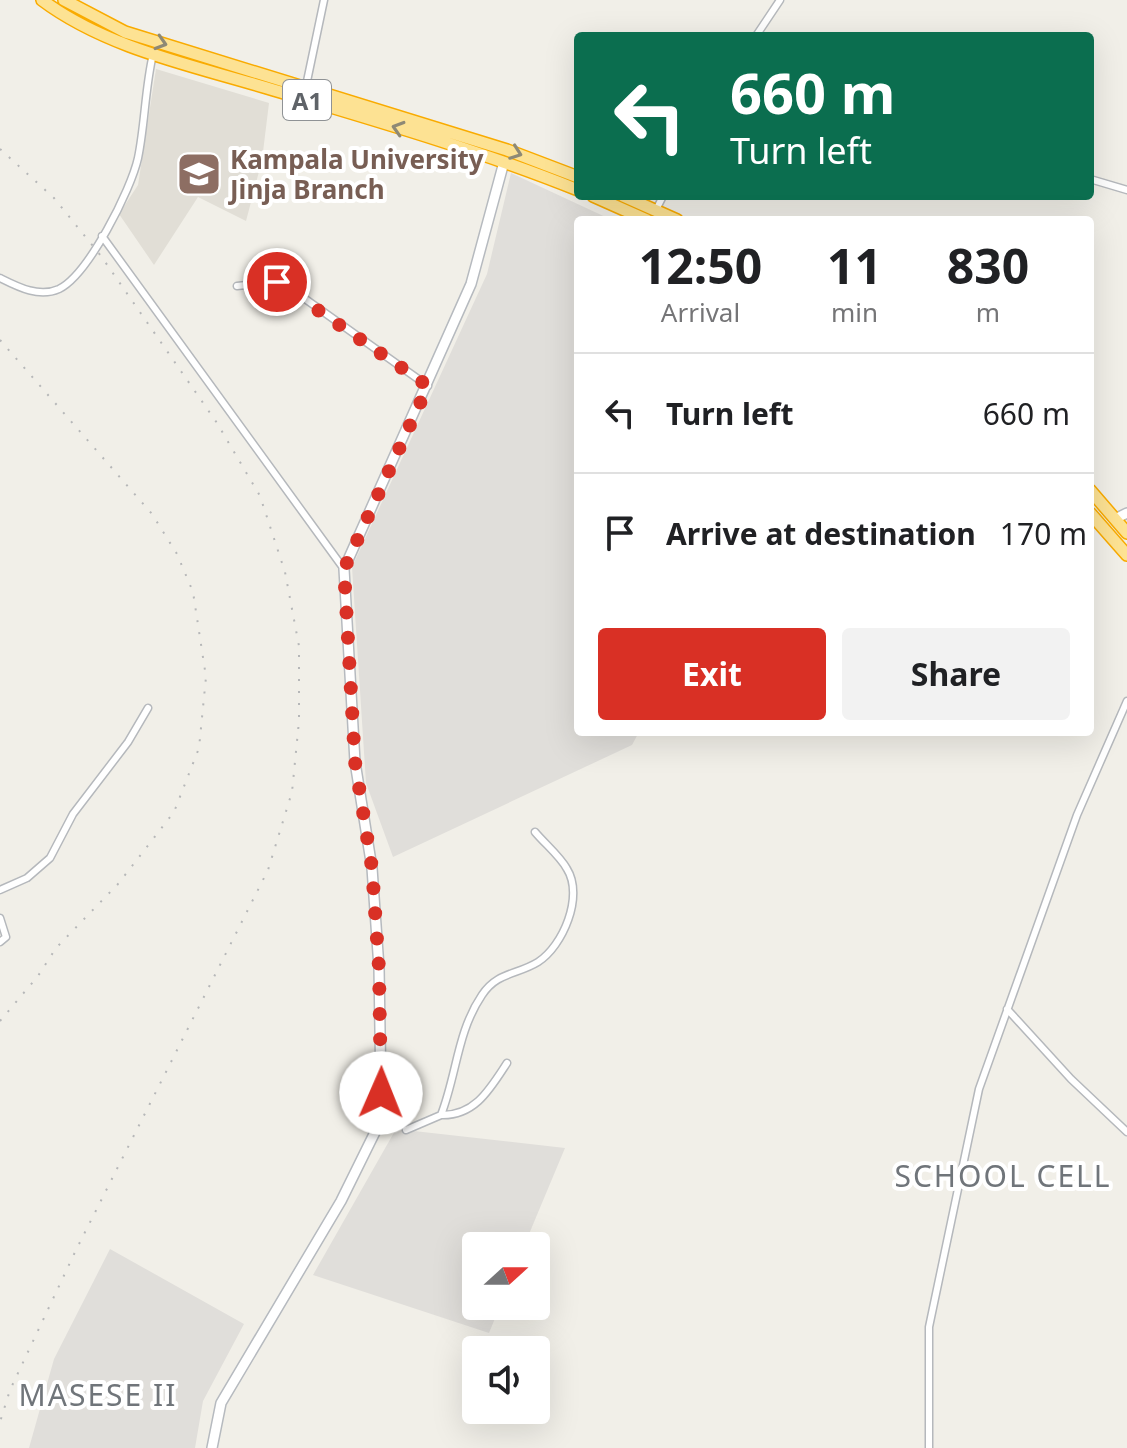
<!DOCTYPE html>
<html lang="en">
<head>
<meta charset="utf-8">
<style>
	body { margin:0; font-family:"Noto Sans",sans-serif; background:#f2f2f2; color:#202124; height:100vh; display:flex; flex-direction:column; font-size:30px; white-space:nowrap }
	* { box-sizing:border-box; margin:0 }
	p { font-size:26px; color:#757577 }
	.icon { flex:none; width:44px; height:44px; fill:none; stroke:currentColor; stroke-width:2; stroke-linecap:round; stroke-linejoin:round }
	.map { position:relative; flex:1; overflow:hidden }
	.panel { position:absolute; left:574px; top:216px; width:520px; height:520px; display:flex; flex-direction:column; background:#fff; border-radius:8px; box-shadow:0 8px 32px #0002 }
	.panel>* { flex:none }
	.hud { position:absolute; left:574px; top:32px; width:520px; height:168px; border-radius:8px; box-shadow:0 8px 32px #0002; background:#0b6e4f; color:#fff; overflow:hidden }
	.needle { width:52px; rotate:69deg }
	.buttons { position:absolute; left:462px; top:1232px; display:grid; gap:16px }
	.buttons a { display:grid; place-items:center; width:88px; height:88px; border-radius:8px; background:#fff; box-shadow:0 8px 32px #0002; font-size:40px }
	.pin { position:absolute; display:grid; place-items:center; width:68px; height:68px; color:#fff; margin:-34px; border:4px solid #fff; border-radius:50%; box-shadow:0 2px 8px #0007 }
	.me { position:absolute; width:88px; margin:-44px; rotate:1deg; stroke-linejoin:round; filter:drop-shadow(0 0 6px #0008) }
	.turn { display:flex; align-items:center; gap:28px; height:168px; padding:0 24px; font-size:36px }
	.turn .icon { width:104px; height:104px; stroke-width:2.5 }
	.turn b { display:block; font-size:56px; line-height:68px }
	.eta { display:flex; justify-content:space-evenly; align-items:center; height:136px; text-align:center }
	.eta b { font-size:48px; font-weight:700; line-height:56px }
	.action { display:flex; gap:16px; margin-top:auto; padding:16px 24px }
	.action a { flex:1; height:92px; border-radius:8px; background:#d93025; color:#fff; font-size:32px; font-weight:700; line-height:92px; text-align:center }
	.action a+a { background:#f2f2f2; color:#202124 }
	ul { padding:0; list-style:none }
	li { display:flex; align-items:center; gap:24px; height:120px; padding:0 24px; border-top:2px solid #e0e0e0 }
	li div { flex:1 }
	li b { display:block; font-size:30px }
	li em { font-style:normal }
	.map>svg:first-child { display:block }
</style>
</head>
<body>
<div class="map">
<svg width="1127" height="1448" viewBox="0 0 1127 1448">
	<rect width="100%" height="100%" fill="#f1efe8"/>
	<!-- industrial -->
	<path fill="#e0deda" d="M511,173L612,220H578V732H639L632,745L393,857L366,783L352,567L487,274Z
		M396,1129L565,1148L524,1246H476V1306H500L489,1333L313,1275Z
		M110,1249L244,1324L203,1401L195,1448H29L54,1359Z"/>
	<!-- education -->
	<path fill="#e1ded6" d="M156,69L269,103L262,160L246,221L198,197L154,265L119,214L138,185Z"/>
	<g fill="none" stroke-linecap="round" stroke-linejoin="round">
		<!-- street casing -->
		<g stroke="#b5b8bc" stroke-width="9">
			<path id="street" d="M756,36L780,0
				M306,86L324,0
				M1090,179L1127,190
				M656,210L663,196
				M102,236L344,569
				M0,278C18,287 39,298 59,289C88,275 131,190 138,158C145,124 145,88 153,54
				M237,286L277,282L294,291L428,386
				M0,890L27,878L50,858L73,814L128,742L148,708
				M0,918L6,937L0,942
				M1007,1009L1071,1079L1127,1132
				M441,1115C475,1116 490,1089 507,1063
				M406,1130L441,1115C457,1074 457,1032 482,995C497,972 517,975 538,962C563,946 584,896 567,869C560,856 545,844 535,832
				M929,1448V1327L979,1089L1077,815L1127,701"/>
		</g>
		<!-- secondary casing -->
		<g stroke="#b6babf" stroke-width="12">
			<path id="secondary" d="M1115,519L1127,513
				M212,1448L221,1403L341,1201L378,1126L381,1093L379,968L372,868L355,762L344,569L471,284L504,162"/>
		</g>
		<!-- highway casing -->
		<g stroke="#f9ab00" stroke-width="14">
			<path id="highway" d="M42,0C106,48 191,65 267,88C371,119 476,149 578,190
				M64,0L125,32L507,150L578,177
				M593,196L647,220
				M623,196L677,220
				M1090,490L1127,533
				M1090,513L1127,555"/>
		</g>
		<!-- street -->
		<use href="#street" stroke="#fff" stroke-width="6"/>
		<!-- secondary -->
		<use href="#secondary" stroke="#fff" stroke-width="9"/>
		<!-- highway -->
		<use href="#highway" stroke="#fde293" stroke-width="11"/>
		<!-- rail -->
		<path stroke="#b6b7b8" stroke-width="2" stroke-dasharray="2 10" stroke-linecap="butt" d="M0,149L54,198L101,256L217,423L260,496L285,572L299,646V721L292,792L268,870L76,1250L10,1390L0,1422
			M0,340L152,514L177,554L193,592L206,677L199,748L174,812L118,884L56,948L38,976L0,1021"/>
	</g>
	<!-- one-way arrows -->
	<defs><path id="oneway-chevron" d="M-2-3.5L2.5 0L-2 3.5" fill="none" stroke-width="1.6" stroke-linecap="round" stroke-linejoin="round" transform="scale(2)"/></defs>
	<g stroke="#8e8975">
		<use href="#oneway-chevron" transform="translate(161 43) rotate(17)"/>
		<use href="#oneway-chevron" transform="translate(398 128) rotate(-163)"/>
		<use href="#oneway-chevron" transform="translate(516 153) rotate(20)"/>
	</g>
	<g fill="none" stroke-linecap="round" stroke-linejoin="round">
		<!-- route -->
		<path stroke="#d93025" stroke-width="14" stroke-dasharray="0 25.2" d="M277,282L428,386L344,569L355,762L372,868L379,968L381,1093"/>
	</g>
	<!-- icons -->
	<defs>
		<g id="university-square" transform="scale(2.3)"><rect x="-9" y="-9" width="18" height="18" rx="4" fill="#8d6e63" stroke="#fff"/><path d="M0-5L7-2L0 1L-7-2ZM-4 1L0 2.5L4 1V4Q0 6-4 4Z" fill="#fff"/></g>
	</defs>
	<g fill-rule="evenodd">
		<use href="#university-square" x="199" y="174"/>
	</g>
	<g text-anchor="middle" dominant-baseline="central" stroke-width="8" stroke-linejoin="round" paint-order="stroke">
		<!-- shield labels -->
		<rect fill="#fff" stroke="#8f9295" stroke-width="2" x="283" y="80" width="48" height="40" rx="6"/>
		<g font-size="24" font-weight="bold" fill="#5f6368">
			<text x="307" y="100">A1</text>
		</g>
		<!-- education labels -->
		<g font-size="26" font-weight="bold" fill="#785e54" stroke="#fff" text-anchor="start">
			<text x="230" y="159">Kampala University<tspan x="230" dy="30">Jinja Branch</tspan></text>
		</g>
		<!-- quarter labels -->
		<g font-size="30" letter-spacing="2" fill="#70757a" stroke="#fff">
			<text x="1003" y="1175">SCHOOL CELL</text>
			<text x="98" y="1394">MASESE II</text>
		</g>
	</g>
</svg>
<div class="buttons">
<a><svg class="needle" viewBox="-14 -14 28 28"><path d="M0-13l5 13h-10z" fill="#e53935"/><path d="M0 13l5-13h-10z" fill="#757577"/></svg></a>
<a><svg class="icon" aria-label="sound" viewBox="0 0 24 24"><path d="M4 9h4l5-4v14l-5-4H4zM17 9q2 3 0 6"/></svg></a>
</div>
<div class="pin" style="left:277px;top:282px;background:#d93025"><svg class="icon" aria-label="arrive" viewBox="0 0 24 24"><path d="M6 21V4h12l-3 4 3 4H6"/></svg></div>
<svg class="me" style="left:381px;top:1093px" viewBox="-20 -20 40 40"><circle r="19" fill="#fff"/><path d="M0-13L10 11 0 6-10 11z" fill="#d93025"/></svg>
<div class="hud">
<div class="turn"><svg class="icon" aria-label="left" viewBox="0 0 24 24"><path d="M17 20v-9H6M10 6l-5 5 5 5"/></svg><div><b>660 m</b>Turn left</div></div>
</div>
<section class="panel">
<div class="eta">
<div><b>12:50</b><p>Arrival</p></div>
<div><b>11</b><p>min</p></div>
<div><b>830</b><p>m</p></div>
</div>
<ul>
<li><svg class="icon" aria-label="left" viewBox="0 0 24 24"><path d="M17 20v-9H6M10 6l-5 5 5 5"/></svg><div><b>Turn left</b></div><em>660 m</em></li>
<li><svg class="icon" aria-label="arrive" viewBox="0 0 24 24"><path d="M6 21V4h12l-3 4 3 4H6"/></svg><div><b>Arrive at destination</b></div><em>170 m</em></li>
</ul>
<div class="action"><a>Exit</a><a>Share</a></div>
</section>
</div>
</body>
</html>
